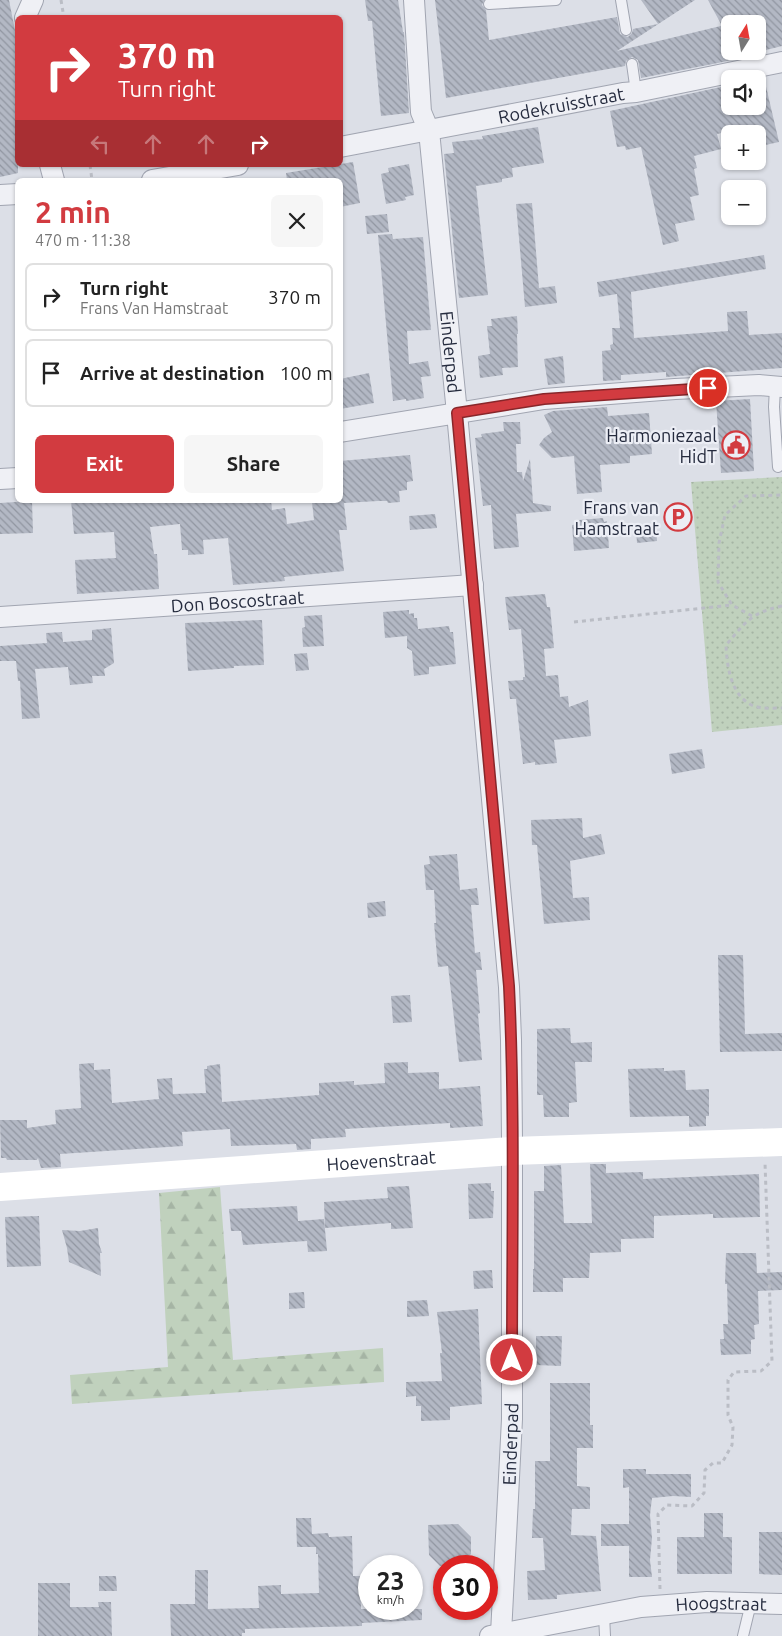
<!DOCTYPE html>
<html lang="en">
<head>
<meta charset="utf-8">
<style>
	body { margin:0; font-family:Ubuntu,sans-serif; background:#f6f6f6; color:#222; height:100vh; display:flex; flex-direction:column; font-size:19px; white-space:nowrap }
	* { box-sizing:border-box; margin:0 }
	p { font-size:16px; color:#767676 }
	.icon { flex:none; width:28px; height:28px; fill:none; stroke:currentColor; stroke-width:2; stroke-linecap:round; stroke-linejoin:round }
	.map { position:relative; flex:1; overflow:hidden }
	.panel { position:absolute; left:15px; top:178px; width:328px; height:325px; display:flex; flex-direction:column; background:#fff; border-radius:8px; box-shadow:0 1px 4px #0004 }
	.panel>* { flex:none }
	.guide { position:absolute; left:15px; top:15px; width:328px; height:152px; border-radius:8px; box-shadow:0 1px 4px #0004; background:#d23b40; color:#fff; overflow:hidden }
	.needle { width:32px; rotate:11deg }
	.fabs { position:absolute; left:721px; top:15px; display:grid; gap:10px }
	.fabs a { display:grid; place-items:center; width:45px; height:45px; border-radius:8px; background:#fff; box-shadow:0 1px 4px #0004; font-size:25px }
	.speed { position:absolute; left:358px; top:1555px; display:flex; gap:10px; font-size:25px; font-weight:700; text-align:center }
	.speed>* { display:grid; place-content:center; width:65px; height:65px; border-radius:50%; background:#fff; box-shadow:0 1px 4px #0004; line-height:1 }
	.speed small { font-size:12px; font-weight:400 }
	.speed .limit { border:8px solid #d22; background:#fff; color:#111 }
	.pin { position:absolute; display:grid; place-items:center; width:42px; height:42px; color:#fff; margin:-21px; border:2px solid #fff; border-radius:50%; box-shadow:0 1px 5px #0007 }
	.me { position:absolute; width:55px; margin:-28px; rotate:0deg; stroke-linejoin:round; filter:drop-shadow(0 0 4px #0008) }
	.turn { display:flex; align-items:center; gap:18px; height:105px; padding:0 20px; font-size:22px }
	.turn .icon { width:65px; height:65px; stroke-width:2.5 }
	.turn b { display:block; font-size:35px; line-height:42px }
	.lanes { display:flex; align-items:center; height:48px; padding:0 20px; background:#0003; justify-content:center; gap:25px; direction:ltr }
	.lanes .off { opacity:.35 }
	.round { display:grid; place-items:center; flex:none; width:52px; height:52px; border-radius:8px; background:#f6f6f6 }
	.summary { display:flex; align-items:center; justify-content:space-between; height:85px; padding:0 20px }
	h1 { font-size:30px; font-weight:600; line-height:38px; color:#d23b40 }
	.cta { display:flex; gap:10px; margin-top:auto; padding:10px 20px }
	.cta a { flex:1; height:58px; border-radius:8px; background:#d23b40; color:#fff; font-size:20px; font-weight:600; line-height:58px; text-align:center }
	.cta a+a { background:#f6f6f6; color:#222 }
	ul { padding:0; list-style:none }
	li { display:flex; align-items:center; gap:15px; height:68px; margin:0 10px 8px; padding:0 10px; border:2px solid #e0e0e0; border-radius:8px }
	li div { flex:1 }
	li b { display:block; font-size:19px }
	li em { font-style:normal }
	.map>svg:first-child { display:block }
</style>
</head>
<body>
<div class="map">
<svg width="782" height="1636" viewBox="0 0 782 1636">
	<defs>
		<pattern id="forest-firs" width="22" height="20" patternUnits="userSpaceOnUse" patternTransform="scale(1.25)"><rect width="22" height="20" fill="#c0d1bd"/><path d="M5 1l3.5 6h-7zM16 11l3.5 6h-7z" fill="#a5b4a4"/></pattern>
		<pattern id="park-dots" width="8" height="8" patternUnits="userSpaceOnUse" patternTransform="scale(1.25)"><rect width="8" height="8" fill="#c0d1bd"/><path d="M2 2h.1M6 6h.1" fill="none" stroke="#a5b4a4" stroke-width="1.8" stroke-linecap="round"/></pattern>
		<pattern id="building-back-hatch" width="6" height="6" patternUnits="userSpaceOnUse" patternTransform="scale(1.25)"><rect width="6" height="6" fill="#b3b8c4"/><path d="M-1 5l2 2M0 0l6 6M5-1l2 2" fill="none" stroke="#9196a1"/></pattern>
	</defs>
	<rect width="100%" height="100%" fill="#dcdfe7"/>
	<!-- forest -->
	<path fill="url(#forest-firs)" d="M220,1187L233,1360L383,1348L384,1382L72,1404L70,1375L168,1367L159,1193Z"/>
	<!-- park -->
	<path fill="url(#park-dots)" d="M782,477V725L712,732L691,482Z"/>
	<!-- building -->
	<path fill="url(#building-back-hatch)" d="M0,0H9L18,46V173L0,177Z
		M365,0H398L403,32H404L409,113L381,116L372,21H368Z
		M435,0H484L482,5L486,10L489,40L617,17L620,34L628,37L632,33L633,29L658,24L641,0H695L617,51L729,24H721L708,0H782V46L758,52V24H730V60L723,62L641,78L638,60L632,57L626,61L625,66L446,98Z
		M764,78L779,142L761,146L758,125L717,134L721,149L694,156L697,168L694,169L699,195L690,197L695,220L675,224L679,241L663,245L641,147L626,150L625,146L617,147L610,111L730,85V106H758V79Z
		M538,127L544,163L512,168L513,177L502,179V182L476,186L488,295L459,298L444,154L454,153L452,142L483,139L482,136Z
		M353,162L360,203L340,207V180H287L286,173Z
		M409,164L414,195L405,197L406,200L386,204L381,174L389,172L388,168Z
		M532,203L539,288L555,286L557,303L525,307L516,204Z
		M387,214L389,232L367,234L365,216Z
		M392,234L393,239L423,237L431,330L407,331L409,364L428,361L431,376L421,377L424,398L406,401V399L393,401L378,235Z
		M764,255L766,269L631,292L634,338L728,331L727,312L747,311L749,335L782,333V368L666,377V372L621,375V380L603,381L602,351L611,350L610,345L613,344L612,328H620L617,294L599,297L597,282Z
		M517,316L518,334H517L518,367L502,368L503,375L480,378L478,356L490,354L487,326H492L491,319Z
		M563,356L565,383L548,385L544,359Z
		M369,373L374,403L340,409V379Z
		M750,399L754,471L721,473L716,401Z
		M607,407L608,416L649,413L652,454L630,456V463L600,465L602,492L577,494L574,456L552,458L539,445L544,438L552,432L544,415L553,411Z
		M503,422H520L521,444H516L517,472H522L523,481L530,459L533,503L551,506V511L516,514L519,547L494,549L491,505L483,506L475,438L482,437L481,434L504,431Z
		M410,455L413,481L407,482V490L399,491L400,502L388,503L387,501H378L344,503L347,530H339L344,571L284,577L285,581L233,585L228,538L203,540L204,554L188,555V550H182L180,524L150,527L154,554H157L159,589L77,594L75,560L116,558L114,532L74,534L71,500H271L272,510L285,508L287,524L314,520L312,502L340,500V461Z
		M32,501L33,533L0,534V503Z
		M435,514L437,528L410,530L409,516Z
		M603,518L604,522L607,521L609,548L574,551L572,525L579,524V520Z
		M656,527L657,541L637,543L636,528Z
		M545,594L547,607H550L554,648L544,649L546,676L558,675L560,697L568,696L569,707L588,700L591,736L554,740L557,763L535,765V762L523,764L516,699H510L508,681L523,680V677H525L521,629L509,630L505,597Z
		M409,610V614L414,613V618H417L418,629L449,626L450,632H453L456,664L429,667V674L414,676L412,651L407,648V636L385,638L383,612Z
		M322,615L324,646L303,647L302,628L305,627L304,616Z
		M262,620L264,665L234,666V668L188,671L185,623Z
		M111,628L114,663L104,669L105,676H92L93,683L70,685L68,667L35,669L40,718L22,719L20,681H18L16,661H0V646L47,643L46,633L62,632L63,642L92,640V630Z
		M307,653L309,670L296,671L294,654Z
		M702,749L705,768L672,774L669,754Z
		M582,818L583,838L601,834L605,854L570,861L573,898L589,897L590,920L544,924L537,845H532L531,820Z
		M457,854L460,890L477,888L479,905H471L475,953L480,952L482,970H476L480,1013L478,1014L482,1060L459,1062L448,966L438,967L434,923H436L434,890H426L424,865L430,864L429,856Z
		M385,901L386,916L368,918L367,903Z
		M718,955H743L745,1034L782,1033V1051L720,1052Z
		M410,995L412,1022L393,1023L391,996Z
		M570,1028L571,1043L592,1042V1062H575L577,1102L569,1103V1117H544L543,1095H537V1029Z
		M408,1062V1073L439,1072V1089L480,1086L483,1126L450,1128V1123L345,1129L346,1137L311,1139V1149L297,1150L296,1144L231,1146L230,1129L182,1132L183,1146L60,1154L61,1167L41,1168L38,1158L37,1160H7L6,1158H1L0,1120H27V1128L56,1124L55,1110L81,1108L79,1064L94,1063V1070L110,1069L112,1103L159,1099L157,1079L172,1078L173,1094L206,1093L204,1069H207V1066L220,1064L222,1102L319,1095V1083L354,1081V1085L385,1083L384,1063Z
		M664,1068V1071L685,1070L686,1090L709,1089V1116H706V1126L689,1127V1116L630,1117L628,1069Z
		M590,1164H606V1173L643,1172V1179L759,1174L760,1217L713,1218V1214L654,1216V1238L621,1239V1252L590,1253L589,1278H563V1292H533V1269H534V1191H544V1166L561,1165L564,1223H592Z
		M491,1183V1191H494L493,1218L469,1219L468,1184Z
		M409,1186L413,1228L391,1229V1223L325,1228L324,1202L388,1198L387,1187Z
		M297,1206L298,1221L324,1219L327,1251L308,1252L307,1241L243,1245L241,1231H231L229,1209Z
		M39,1216L41,1266L7,1267L5,1217Z
		M98,1228L99,1244L102,1253H100L101,1276L69,1262L67,1248L62,1230L80,1231Z
		M726,1253H756L757,1273L782,1272V1290L758,1291L759,1324L754,1325L755,1339L751,1340V1354L721,1355L720,1339H724L723,1324H728L727,1284H725Z
		M492,1270L493,1288L474,1289L473,1271Z
		M304,1292L305,1308L289,1309V1293Z
		M427,1300L429,1316L407,1317V1301Z
		M478,1309L482,1404L450,1407V1420L421,1421V1406H416V1396L406,1397V1382L442,1381L440,1353H442L437,1312Z
		M536,1336H562L561,1366L536,1365Z
		M550,1383H590V1425H593V1448H577V1486L590,1487V1509H572L571,1535L596,1536L601,1591L557,1595V1599L528,1600L527,1571L545,1570L543,1538H532L533,1509H535V1461H550Z
		M623,1469H646V1474H691V1497L673,1496L652,1498L650,1515L652,1538L650,1560L652,1577H629V1546H601V1524H629V1487L623,1488Z
		M704,1513H723V1537H732V1574H677V1537H704Z
		M296,1518H311L312,1534L328,1533L329,1537L352,1536L353,1576H360L361,1609H422V1620L362,1623V1626L245,1629V1633H242V1636H171L170,1604H195V1570H208V1609L259,1608L258,1586L281,1585V1594L319,1593L318,1554H316V1547H297Z
		M458,1524L471,1537V1554L459,1566H440L429,1555L428,1525Z
		M759,1532H782V1575L759,1574Z
		M99,1576H116L117,1591H99Z
		M38,1583H70V1607H99L98,1602H111L112,1636H38Z"/>
	<g fill="none" stroke-linecap="round" stroke-linejoin="round">
		<!-- service casing -->
		<g stroke="#a1a5b1" stroke-width="12">
			<path id="service" d="M621,0L626,30
				M489,4L556,0
				M632,64L636,92
				M775,387L774,407L778,467
				M604,1614L605,1636
				M743,1636L751,1603"/>
		</g>
		<!-- minor casing -->
		<g stroke="#a1a5b1" stroke-width="22">
			<g id="minor">
				<path id="s1" d="M414,0L421,112L429,131L457,413L509,987L511,1040L512,1140V1419L501,1634"/>
				<path d="M25,18L33,0"/>
				<path id="s2" d="M340,147L623,93L636,92L782,62"/>
				<path d="M50,165L54,180"/>
				<path d="M152,180L238,165"/>
				<path d="M0,195L18,194"/>
				<path d="M340,432L544,399L675,389L759,385L782,387"/>
				<path d="M0,479L18,478"/>
				<path id="s3" d="M0,617L473,585"/>
				<path id="s4" d="M490,1636L641,1607L707,1602L782,1604"/>
			</g>
		</g>
		<!-- path -->
		<path stroke="#babdc5" stroke-width="3" stroke-dasharray="4 4" stroke-linecap="butt" d="M61,0L64,18
			M90,165L92,180
			M782,606C750,613 746,622 726,645C727,667 731,697 754,706C762,709 774,708 782,708
			M752,616L732,605L718,582L719,543L725,515L746,496L782,495
			M574,622L732,605
			M660,1589L658,1514L667,1505L692,1506L704,1493L705,1470L713,1463H722L732,1445L733,1427L728,1415V1380L734,1372L761,1371L772,1361L765,1163"/>
		<!-- service -->
		<use href="#service" stroke="#eff0f5" stroke-width="10"/>
		<!-- minor -->
		<use href="#minor" stroke="#eff0f5" stroke-width="20"/>
		<!-- secondary -->
		<path stroke="#fff" stroke-width="28" id="s5" d="M0,1187L512,1151L782,1142"/>
	</g>
	<g fill="none" stroke-linecap="round" stroke-linejoin="round">
		<!-- route casing -->
		<g stroke="#88262a" stroke-width="12">
			<path id="route" d="M512,1360C512,1235 515,1111 509,986L457,413L544,399L708,388"/>
		</g>
		<!-- route -->
		<use href="#route" stroke="#d23b40" stroke-width="9"/>
	</g>
	<!-- icons -->
	<defs>
		<g id="civic-ring" transform="scale(1.4375)"><circle r="9.5" fill="#eceef5" stroke="#d23b40" stroke-width="1.5"/><path d="M-.6-6.5H3V-4.5H.6V-3L4-1V1h2V6H-6V1h2V-1L-.6-3ZM-1.2 2.5V6h2.4V2.5Z" fill="#d23b40"/></g>
		<g id="parking-ring" transform="scale(1.4375)"><circle r="9.5" fill="#eceef5" stroke="#d23b40" stroke-width="1.5"/><path d="M-3.5-5.5H1a3.5 3.5 0 0 1 0 7H-1V5.5H-3.5ZM-1-3.4V-.6H.8a1.4 1.4 0 0 0 0-2.8Z" fill="#d23b40"/></g>
	</defs>
	<g fill-rule="evenodd">
		<use href="#civic-ring" x="736" y="445"/>
		<use href="#parking-ring" x="678" y="517"/>
	</g>
	<g text-anchor="middle" dominant-baseline="central" stroke-width="4.5" stroke-linejoin="round" paint-order="stroke">
		<!-- street labels -->
		<g font-size="18" fill="#252b3e" stroke="#eceef5">
			<text stroke="none"><textPath href="#s2" startOffset="225">Rodekruisstraat</textPath></text>
			<text stroke="none"><textPath href="#s1" startOffset="355">Einderpad</textPath></text>
			<text stroke="none"><textPath href="#s3" startOffset="238">Don Boscostraat</textPath></text>
			<text stroke="none"><textPath href="#s5" startOffset="382">Hoevenstraat</textPath></text>
			<text transform="translate(510 1444) rotate(-88)">Einderpad</text>
			<text stroke="none"><textPath href="#s4" startOffset="234">Hoogstraat</textPath></text>
		</g>
		<!-- poi labels -->
		<g font-size="18" fill="#252b3e" stroke="#eceef5" text-anchor="end">
			<text x="717" y="435">Harmoniezaal<tspan x="717" dy="21">HidT</tspan></text>
			<text x="659" y="507">Frans van<tspan x="659" dy="21">Hamstraat</tspan></text>
		</g>
	</g>
</svg>
<div class="fabs">
<a><svg class="needle" viewBox="-14 -14 28 28"><path d="M0-13l5 13h-10z" fill="#e53935"/><path d="M0 13l5-13h-10z" fill="#767676"/></svg></a>
<a><svg class="icon" aria-label="sound" viewBox="0 0 24 24"><path d="M4 9h4l5-4v14l-5-4H4zM17 9q2 3 0 6"/></svg></a>
<a>+</a>
<a>−</a>
</div>
<div class="speed"><div>23<small>km/h</small></div><div class="limit">30</div></div>
<div class="pin" style="left:708px;top:388px;background:#d93025"><svg class="icon" aria-label="arrive" viewBox="0 0 24 24"><path d="M6 21V4h12l-3 4 3 4H6"/></svg></div>
<svg class="me" style="left:512px;top:1360px" viewBox="-20 -20 40 40"><circle r="17" fill="#d23b40" stroke="#fff" stroke-width="3"/><path d="M0-11L8 9 0 5-8 9z" fill="#fff"/></svg>
<div class="guide">
<div class="turn"><svg class="icon" aria-label="right" viewBox="0 0 24 24"><path d="M7 20v-9h11M14 6l5 5-5 5"/></svg><div><b>370 m</b>Turn right</div></div>
<div class="lanes"><svg class="icon off" aria-label="left" viewBox="0 0 24 24"><path d="M17 20v-9H6M10 6l-5 5 5 5"/></svg><svg class="icon off" aria-label="ahead" viewBox="0 0 24 24"><path d="M12 20V5M6 11l6-6 6 6"/></svg><svg class="icon off" aria-label="ahead" viewBox="0 0 24 24"><path d="M12 20V5M6 11l6-6 6 6"/></svg><svg class="icon" aria-label="right" viewBox="0 0 24 24"><path d="M7 20v-9h11M14 6l5 5-5 5"/></svg></div>
</div>
<section class="panel">
<div class="summary"><div><h1>2 min</h1><p>470 m · 11:38</p></div><a class="round"><svg class="icon" aria-label="close" viewBox="0 0 24 24"><path d="M6 6l12 12M18 6L6 18"/></svg></a></div>
<ul>
<li><svg class="icon" aria-label="right" viewBox="0 0 24 24"><path d="M7 20v-9h11M14 6l5 5-5 5"/></svg><div><b>Turn right</b><p>Frans Van Hamstraat</p></div><em>370 m</em></li>
<li><svg class="icon" aria-label="arrive" viewBox="0 0 24 24"><path d="M6 21V4h12l-3 4 3 4H6"/></svg><div><b>Arrive at destination</b></div><em>100 m</em></li>
</ul>
<div class="cta"><a>Exit</a><a>Share</a></div>
</section>
</div>
</body>
</html>
